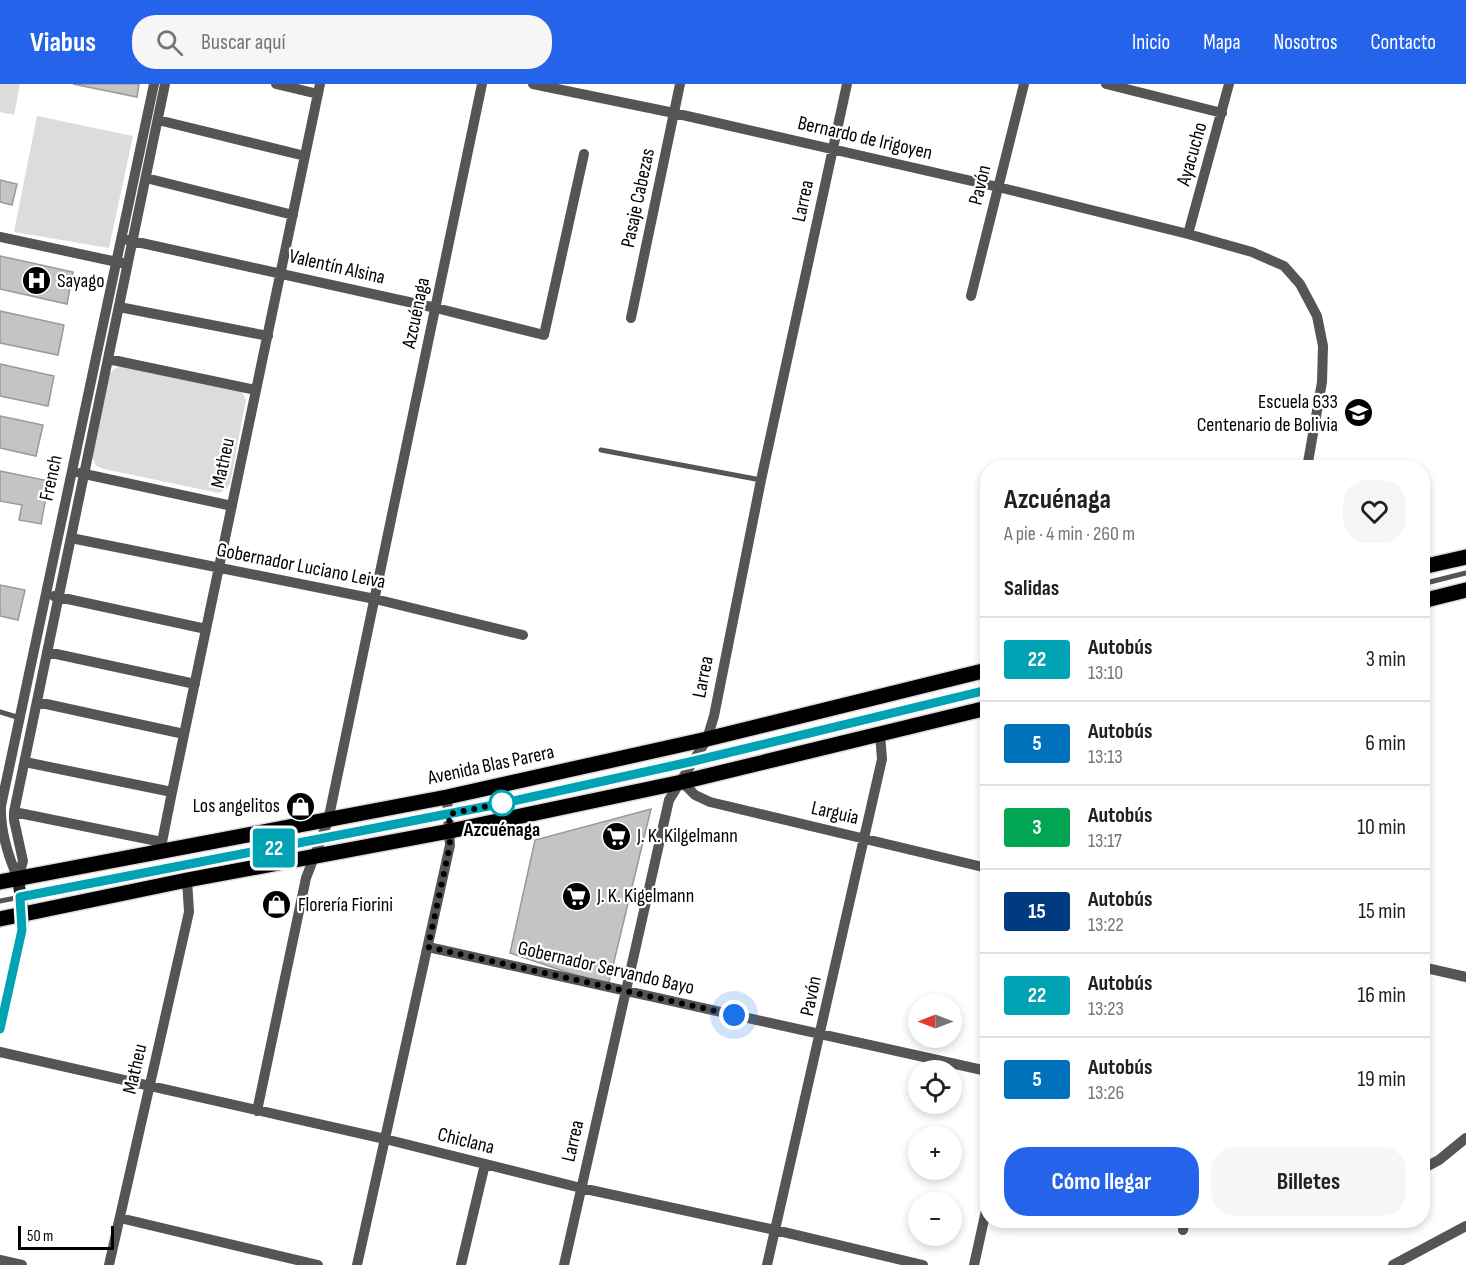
<!DOCTYPE html>
<html lang="es">
<head>
<meta charset="utf-8">
<style>
  :root { --surface:#fff; --page:#f6f6f6; --text:#202124; --muted:#757577; --line:#e0e0e0; --accent:#2563eb }
  body { margin:0; font-family:"Sofia Sans Condensed",sans-serif; background:var(--page); color:var(--text); height:100vh; display:flex; flex-direction:column; font-size:22px; white-space:nowrap }
  * { box-sizing:border-box; margin:0 }
  p { font-size:20px; color:var(--muted) }
  .icon { flex:none; width:33px; height:33px; fill:none; stroke:currentColor; stroke-width:2; stroke-linecap:round; stroke-linejoin:round }
  .map { position:relative; flex:1; overflow:hidden }
  .panel { position:absolute; left:980px; top:376px; width:450px; height:768px; display:flex; flex-direction:column; background:var(--surface); border-radius:24px; box-shadow:0 3px 9px #0003 }
  .panel>* { flex:none }
  .badge { padding:0 12px; border-radius:4px; font-size:21px; line-height:39px }
  .needle { width:39px; rotate:270deg }
  .buttons { position:absolute; left:908px; top:910px; display:grid; gap:12px }
  .buttons a { display:grid; place-items:center; width:54px; height:54px; border-radius:50%; background:var(--surface); box-shadow:0 3px 9px #0003; font-size:30px }
  .scale { position:absolute; left:18px; bottom:15px; width:96px; box-sizing:border-box; padding-left:6px; border:3px solid #000; border-top:0; font-size:16px; line-height:21px; white-space:nowrap; color:#000; -webkit-text-stroke:4px #fff; paint-order:stroke }
  .you { position:absolute; width:30px; height:30px; margin:-15px; border:4px solid #fff; border-radius:50%; background:#1a73e8; box-shadow:0 0 0 9px #1a73e833 }
  .map>.badge { position:absolute; translate:-50% -50%; box-shadow:0 0 0 3px #fff }
  h2 { padding:0 24px; font-size:22px; line-height:54px }
  .round { display:grid; place-items:center; flex:none; width:63px; height:63px; border-radius:24px; background:var(--page) }
  .head { display:flex; align-items:center; justify-content:space-between; height:102px; padding:0 24px }
  h1 { font-size:28px; font-weight:700; line-height:45px }
  .primary-button { display:flex; gap:12px; margin-top:auto; padding:12px 24px }
  .primary-button a { flex:1; height:69px; border-radius:24px; background:var(--accent); color:#fff; font-size:24px; font-weight:700; line-height:69px; text-align:center }
  .primary-button a+a { background:var(--page); color:var(--text) }
  ul { padding:0; list-style:none }
  li { display:flex; align-items:center; gap:18px; height:84px; padding:0 24px; border-top:2px solid var(--line) }
  li div { flex:1 }
  li b { display:block; font-size:22px }
  li em { font-style:normal }
  li .badge { min-width:66px; font-weight:700; text-align:center }
  header { display:flex; align-items:center; gap:36px; box-sizing:border-box; height:84px; padding:0 30px; background:var(--accent); color:#fff }
  header strong { font-size:28px }
  nav { display:flex; gap:33px; margin-inline-start:auto; font-size:21px }
  .search { width:420px; height:54px; background:var(--page); display:flex; align-items:center; gap:15px; box-sizing:border-box; padding:0 21px; border-radius:24px; color:var(--muted); font-size:22px }
  .map>svg:first-child { display:block }
  .green { fill:#dcdcdc }
  .building { fill:#c4c4c4; stroke:#999; stroke-width:1.5 }
  .lines { fill:none; stroke-linecap:round; stroke-linejoin:round }
  .primary-casing { stroke:#dbdbdb; stroke-width:18 }
  .lane { stroke:#555; stroke-width:5 }
  .street { stroke:#555; stroke-width:10 }
  .secondary { stroke:#222; stroke-width:12 }
  .primary { stroke:#000; stroke-width:15 }
  .line-casing { stroke:#fff; stroke-width:14 }
  .line { stroke:#00a3b4; stroke-width:9 }
  .walk { stroke:#000; stroke-width:6; stroke-dasharray:0 10.8 }
  .stop-dot { fill:#fff; stroke:#00a3b4; stroke-width:3 }
  .labels { text-anchor:middle; dominant-baseline:central; stroke-width:4.5; stroke-linejoin:round; paint-order:stroke }
  .street-label { font-size:20px; fill:#000; stroke:#fff }
  .poi-label { font-size:20px; fill:#000; stroke:#fff; text-anchor:start }
  .stop-label { font-size:20px; font-weight:bold; fill:#000; stroke:#fff }
</style>
</head>
<body>
<header>
<strong>Viabus</strong>
<div class="search"><svg class="icon" aria-label="search" viewBox="0 0 24 24"><circle cx="10" cy="10" r="6"/><path d="M15 15l6 6"/></svg>Buscar aquí</div>
<nav><a>Inicio</a><a>Mapa</a><a>Nosotros</a><a>Contacto</a></nav>
</header>
<div class="map">
<svg width="1466" height="1181" viewBox="0 0 1466 1181">
  <rect width="100%" height="100%" fill="#fff"/>
  <path class="green" d="M0,0H20L14,31L0,28Z
    M37,32L133,52L109,164L14,148Z
    M123,281L242,308L246,316L230,400L227,404L219,409L104,385L96,382L92,373L110,290L114,285Z"/>
  <path class="building" d="M73,0H139L137,13Z
    M0,96L17,100L12,121L0,118Z
    M0,172L73,188L67,220L0,205Z
    M0,227L64,241L58,271L0,259Z
    M0,280L54,292L48,322L0,312Z
    M0,332L43,341L36,372L0,364Z
    M0,387L49,397L41,440L19,436L22,421L0,417Z
    M0,501L25,506L18,536L0,532Z
    M651,725L608,902L510,869L535,756Z"/>
  <g class="lines">
    <defs>
      <path id="primary" d="M1422,483L1466,473
        M1422,517L1466,506
        M0,798L447,713L707,655L987,586
        M0,835L187,796L450,747L682,698L987,624"/>
    </defs>
    <use href="#primary" class="primary-casing"/>
    <path class="lane" d="M601,366L761,396
      M1422,500L1466,489
      M0,628L20,634
      M0,817L504,719L694,677L987,606"/>
    <path class="street" d="M154,0L1,722C0,745 8,773 18,794L23,777L14,736V728L165,0
      M276,0L318,10
      M533,0L674,29L998,103L1188,150L1252,168L1284,182L1300,200L1317,232L1323,262L1322,298L1307,384
      M1106,0L1222,29
      M158,36L305,72
      M146,94L293,131
      M1188,150L1229,0
      M0,153L122,179
      M128,156L436,224L544,251L584,70
      M971,212L1024,0
      M119,223L268,252
      M631,234L680,0
      M108,275L256,306
      M80,389L232,422
      M71,454L375,515L523,551
      M54,512L206,545
      M47,568L195,600
      M37,618L184,650
      M25,678L172,708
      M682,698L695,711L710,718L987,784
      M14,728L162,758
      M164,766L162,758L172,708L320,0
      M428,863L987,987
      M1422,883L1466,893
      M0,968L385,1055L581,1104L775,1146L923,1181
      M257,1027L306,794L328,737L482,0
      M1422,1085L1439,1076L1466,1054
      M120,1134L318,1181
      M1183,1146L1185,1137
      M0,1176L22,1181
      M109,1181L189,828L187,796
      M357,1181L450,761L447,713
      M461,1181L485,1080
      M564,1181L669,716L707,655L714,632L761,396L847,0
      M767,1181L882,675L880,650
      M974,1181L987,1122
      M1393,1181L1466,1142"/>
    <path class="secondary" d="M0,945L22,846L23,830L18,794"/>
    <use href="#primary" class="primary"/>
  </g>
  <g class="lines">
    <defs>
      <path id="line" d="M0,945L22,846L20,813L504,719L694,677L987,606"/>
    </defs>
    <use href="#line" class="line-casing"/>
    <use href="#line" class="line"/>
    <path class="walk" d="M502,719H504L449,730L450,761L428,863L734,931"/>
  </g>
  <defs>
    <symbol id="hospital-disc" viewBox="-11 -11 22 22"><circle r="9.5" fill="#000" stroke="#fff"/><path d="M-5-5h3v3.5h4V-5h3V5h-3V1.5h-4V5h-3Z" fill="#fff"/></symbol>
    <symbol id="school-disc" viewBox="-11 -11 22 22"><circle r="9.5" fill="#000" stroke="#fff"/><path d="M0-5L7-2L0 1L-7-2ZM-4 1L0 2.5L4 1V4Q0 6-4 4Z" fill="#fff"/></symbol>
    <symbol id="shop-disc" viewBox="-11 -11 22 22"><circle r="9.5" fill="#000" stroke="#fff"/><path d="M-5-2.5h2.3a2.7 3.5 0 0 1 5.4 0H5L5.5 6h-11ZM-1.5-2.5h3a1.5 2.3 0 0 0-3 0Z" fill="#fff"/></symbol>
    <symbol id="supermarket-disc" viewBox="-11 -11 22 22"><circle r="9.5" fill="#000" stroke="#fff"/><path d="M-6-5.5h2.5l.6 2H6L4.5 2H-2.5L-4.4-4H-6ZM-1.5 3.2a1.3 1.3 0 1 0 .1 0ZM3 3.2a1.3 1.3 0 1 0 .1 0Z" fill="#fff"/></symbol>
  </defs>
  <g fill-rule="evenodd">
    <use href="#hospital-disc" x="20" y="180" width="33" height="33"/>
    <use href="#school-disc" x="1342" y="312" width="33" height="33"/>
    <use href="#shop-disc" x="284" y="706" width="33" height="33"/>
    <use href="#supermarket-disc" x="600" y="736" width="33" height="33"/>
    <use href="#supermarket-disc" x="560" y="796" width="33" height="33"/>
    <use href="#shop-disc" x="260" y="804" width="33" height="33"/>
  </g>
  <circle class="stop-dot" cx="502" cy="719" r="12"/>
  <g class="labels">
    <g class="street-label">
      <text transform="translate(865 54) rotate(13)">Bernardo de Irigoyen</text>
      <text transform="translate(1192 70) rotate(-74)">Ayacucho</text>
      <text transform="translate(980 101) rotate(-76)">Pavón</text>
      <text transform="translate(638 114) rotate(-78)">Pasaje Cabezas</text>
      <text transform="translate(803 117) rotate(-78)">Larrea</text>
      <text transform="translate(337 183) rotate(13)">Valentín Alsina</text>
      <text transform="translate(416 229) rotate(-78)">Azcuénaga</text>
      <text transform="translate(223 379) rotate(-78)">Matheu</text>
      <text transform="translate(51 394) rotate(-78)">French</text>
      <text transform="translate(301 482) rotate(11)">Gobernador Luciano Leiva</text>
      <text transform="translate(703 593) rotate(-79)">Larrea</text>
      <text transform="translate(491 681) rotate(-12)">Avenida Blas Parera</text>
      <text transform="translate(835 729) rotate(13)">Larguia</text>
      <text transform="translate(606 884) rotate(13)">Gobernador Servando Bayo</text>
      <text transform="translate(811 912) rotate(-78)">Pavón</text>
      <text transform="translate(135 985) rotate(-77)">Matheu</text>
      <text transform="translate(466 1057) rotate(14)">Chiclana</text>
      <text transform="translate(573 1057) rotate(-77)">Larrea</text>
    </g>
    <g class="poi-label">
      <text x="57" y="197">Sayago</text>
      <text x="1338" y="318" text-anchor="end">Escuela 633<tspan x="1338" dy="23">Centenario de Bolivia</tspan></text>
      <text x="280" y="722" text-anchor="end">Los angelitos</text>
      <text x="637" y="752">J. K. Kilgelmann</text>
      <text x="597" y="812">J. K. Kigelmann</text>
      <text x="298" y="821">Florería Fiorini</text>
    </g>
    <g class="stop-label">
      <text x="502" y="746">Azcuénaga</text>
    </g>
  </g>
</svg>
<div class="buttons">
<a><svg class="needle" viewBox="-14 -14 28 28"><path d="M0-13l5 13h-10z" fill="#e53935"/><path d="M0 13l5-13h-10z" fill="#757577"/></svg></a>
<a><svg class="icon" aria-label="locate" viewBox="0 0 24 24"><circle cx="12" cy="12" r="6"/><path d="M12 2v4M12 18v4M2 12h4M18 12h4"/></svg></a>
<a>+</a>
<a>−</a>
</div>
<div class="scale">50 m</div>
<div class="you" style="left:734px;top:931px"></div>
<b class="badge" style="left:274px;top:764px;background:#00a3b4;color:#fff">22</b>
<section class="panel">
<div class="head"><div><h1>Azcuénaga</h1><p>A pie · 4 min · 260 m</p></div><a class="round"><svg class="icon" aria-label="heart" viewBox="0 0 24 24"><path d="M12 20l-8-8c-3-5 5-10 8-4 3-6 11-1 8 4z"/></svg></a></div>
<h2>Salidas</h2>
<ul>
<li><span class="badge" style="background:#00a3b4;color:#fff">22</span><div><b>Autobús</b><p>13:10</p></div><em>3 min</em></li>
<li><span class="badge" style="background:#0072bc;color:#fff">5</span><div><b>Autobús</b><p>13:13</p></div><em>6 min</em></li>
<li><span class="badge" style="background:#00a651;color:#fff">3</span><div><b>Autobús</b><p>13:17</p></div><em>10 min</em></li>
<li><span class="badge" style="background:#003b80;color:#fff">15</span><div><b>Autobús</b><p>13:22</p></div><em>15 min</em></li>
<li><span class="badge" style="background:#00a3b4;color:#fff">22</span><div><b>Autobús</b><p>13:23</p></div><em>16 min</em></li>
<li><span class="badge" style="background:#0072bc;color:#fff">5</span><div><b>Autobús</b><p>13:26</p></div><em>19 min</em></li>
</ul>
<div class="primary-button"><a>Cómo llegar</a><a>Billetes</a></div>
</section>
</div>
</body>
</html>
